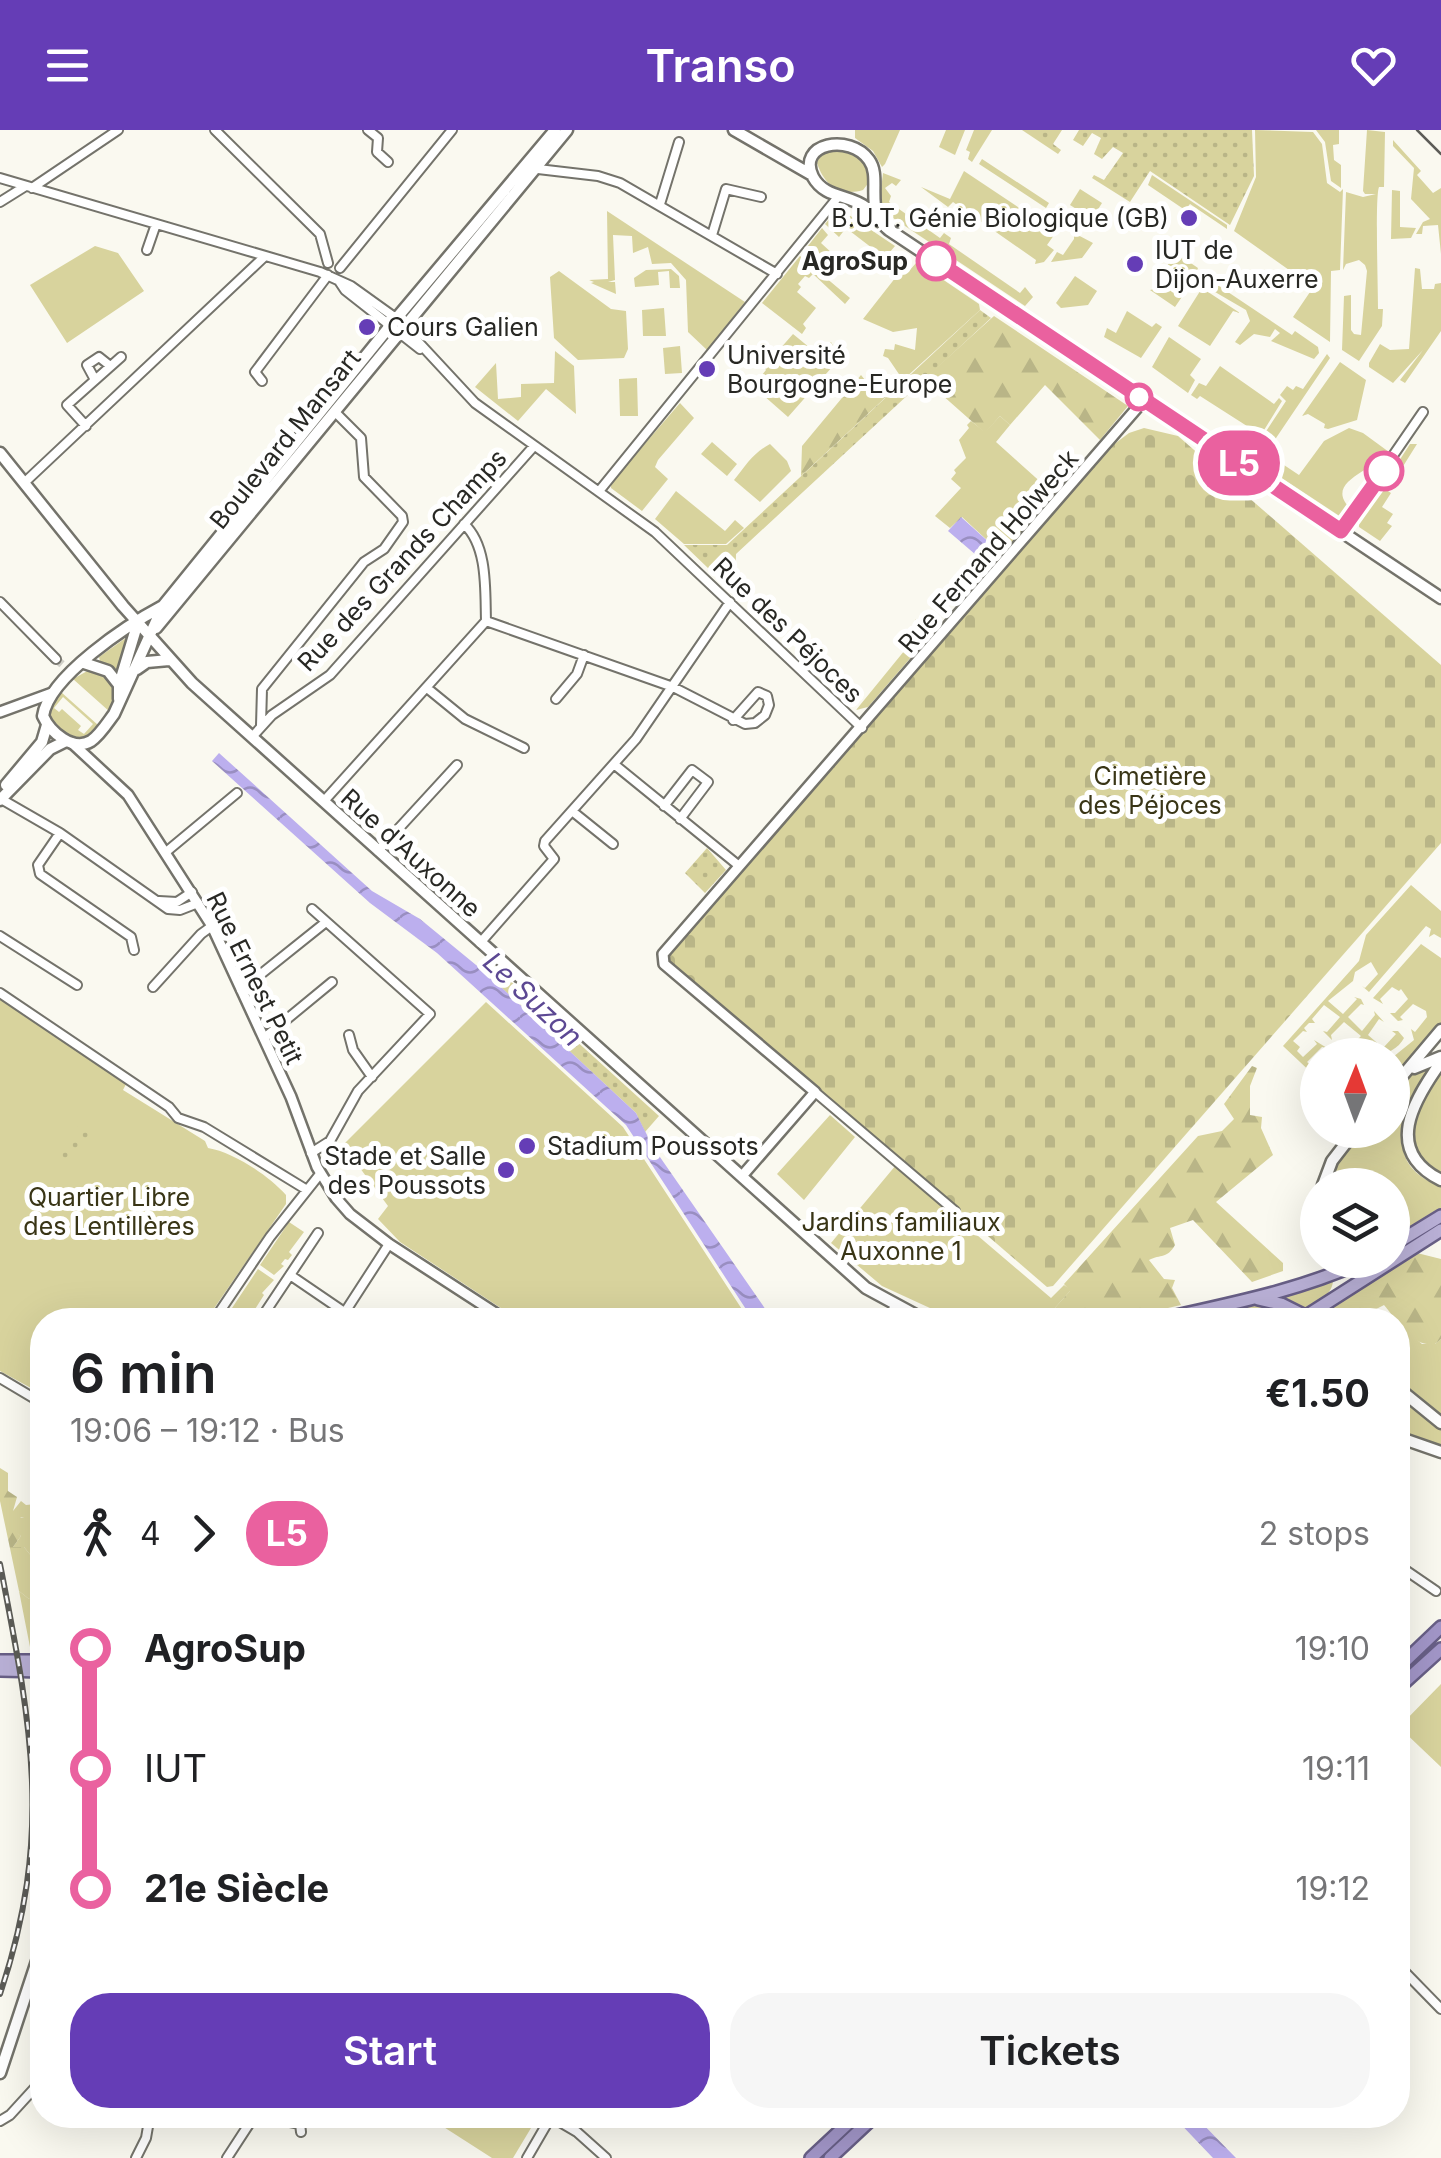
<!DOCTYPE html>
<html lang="en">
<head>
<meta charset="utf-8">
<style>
  :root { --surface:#fff; --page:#f6f6f6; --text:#202124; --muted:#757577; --accent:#653db6 }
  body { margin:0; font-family:Inter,sans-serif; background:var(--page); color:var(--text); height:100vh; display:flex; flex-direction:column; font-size:38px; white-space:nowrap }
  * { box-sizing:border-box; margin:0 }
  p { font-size:32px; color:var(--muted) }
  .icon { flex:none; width:55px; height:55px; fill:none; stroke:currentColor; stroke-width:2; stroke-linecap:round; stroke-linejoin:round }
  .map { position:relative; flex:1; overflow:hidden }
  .side { position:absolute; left:30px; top:1178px; width:1380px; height:820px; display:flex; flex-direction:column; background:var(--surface); border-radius:40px; box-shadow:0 10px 40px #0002 }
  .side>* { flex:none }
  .badge { padding:0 20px; border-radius:32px; font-size:35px; line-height:65px }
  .needle { width:65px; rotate:1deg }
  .buttons { position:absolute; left:1300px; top:908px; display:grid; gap:20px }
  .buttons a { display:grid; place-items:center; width:110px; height:110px; border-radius:50%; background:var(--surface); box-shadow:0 10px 40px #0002; font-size:50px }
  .map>.badge { position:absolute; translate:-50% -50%; box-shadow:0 0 0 5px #fff }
  .legs { display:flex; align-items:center; gap:15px; height:110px; padding:0 40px; font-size:32px }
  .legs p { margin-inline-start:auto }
  .headline { display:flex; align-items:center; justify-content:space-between; height:170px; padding:0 40px }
  h1 { font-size:55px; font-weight:600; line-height:75px }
  .cta { display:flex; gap:20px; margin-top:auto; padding:20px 40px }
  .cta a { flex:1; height:115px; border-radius:40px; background:var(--accent); color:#fff; font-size:40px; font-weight:600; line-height:115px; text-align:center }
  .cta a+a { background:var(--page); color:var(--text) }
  ul { padding:0 40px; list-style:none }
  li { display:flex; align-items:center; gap:35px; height:120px; font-size:38px }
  li i { display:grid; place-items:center; width:15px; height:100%; margin:0 12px; background:currentColor }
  li i::after { content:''; width:25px; height:25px; margin:-12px; border:8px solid; border-radius:50%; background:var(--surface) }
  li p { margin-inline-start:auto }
  li:first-child i { background:linear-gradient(#0000 50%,currentColor 0) }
  li:last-child i { background:linear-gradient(currentColor 50%,#0000 0) }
  header { display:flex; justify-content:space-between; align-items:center; height:130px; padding:0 40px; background:var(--accent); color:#fff; font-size:45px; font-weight:600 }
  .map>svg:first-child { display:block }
  .green { fill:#d8d39d; fill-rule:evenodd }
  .forest { fill:url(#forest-firs) }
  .cemetery { fill:url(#cemetery-stones) }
  .park { fill:url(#park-dots) }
  .water { fill:url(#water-waves) }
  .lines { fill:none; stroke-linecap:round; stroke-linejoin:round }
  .minor-tunnel { stroke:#d0cfc7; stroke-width:8; stroke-dasharray:8 4; stroke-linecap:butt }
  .minor-casing { stroke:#74736b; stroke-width:12 }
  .tertiary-casing { stroke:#74736b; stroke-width:14 }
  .secondary-casing { stroke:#74736b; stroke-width:15 }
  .primary-casing { stroke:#685f86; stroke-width:16 }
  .trunk-casing { stroke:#685f86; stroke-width:16 }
  .minor { stroke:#fff; stroke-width:8 }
  .tertiary { stroke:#fff; stroke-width:9 }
  .secondary { stroke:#fff; stroke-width:10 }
  .primary { stroke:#b9b0d6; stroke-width:11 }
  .trunk { stroke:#a296c8; stroke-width:11 }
  .tram { stroke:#5c5c57; stroke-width:2.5 }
  .rail-casing { stroke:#5c5c57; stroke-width:6 }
  .rail { stroke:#fff; stroke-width:2.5; stroke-dasharray:8; stroke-linecap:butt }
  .line-1-casing { stroke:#fff; stroke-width:22 }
  .line-1 { stroke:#ea619f; stroke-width:15 }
  .poi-dot { fill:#653db6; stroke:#fff; stroke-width:4 }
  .stop-1-dot { fill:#fff; stroke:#ea619f; stroke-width:5 }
  .labels { text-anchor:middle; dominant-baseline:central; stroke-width:10; stroke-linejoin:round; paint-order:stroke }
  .poi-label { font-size:25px; fill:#282824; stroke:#fff; text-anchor:start }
  .stop-label { font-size:25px; font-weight:bold; fill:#282824; stroke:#fff; text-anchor:end }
  .street-label { font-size:25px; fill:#282824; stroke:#fff }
  .park-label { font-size:25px; fill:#393516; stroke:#fff }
  .water-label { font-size:28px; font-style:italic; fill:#5c4893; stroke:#fff }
</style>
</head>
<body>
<header><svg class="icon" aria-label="menu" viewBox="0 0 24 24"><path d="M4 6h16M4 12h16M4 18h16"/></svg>Transo<svg class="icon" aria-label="heart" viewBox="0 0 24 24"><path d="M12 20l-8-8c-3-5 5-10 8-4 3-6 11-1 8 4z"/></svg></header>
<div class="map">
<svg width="1441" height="2028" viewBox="0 0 1441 2028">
  <defs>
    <pattern id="forest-firs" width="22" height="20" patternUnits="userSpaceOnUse" patternTransform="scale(2.5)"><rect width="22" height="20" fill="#d8d39d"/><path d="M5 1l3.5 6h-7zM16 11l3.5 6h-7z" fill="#b9b587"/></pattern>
    <pattern id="cemetery-stones" width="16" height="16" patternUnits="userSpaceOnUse" patternTransform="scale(2.5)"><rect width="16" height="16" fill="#d8d39d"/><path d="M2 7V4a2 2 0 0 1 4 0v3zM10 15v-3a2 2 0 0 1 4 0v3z" fill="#b9b587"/></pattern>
    <pattern id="park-dots" width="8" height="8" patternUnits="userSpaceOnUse" patternTransform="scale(2.5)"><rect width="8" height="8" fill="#d8d39d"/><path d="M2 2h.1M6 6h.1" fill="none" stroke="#b9b587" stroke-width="1.8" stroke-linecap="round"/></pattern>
    <pattern id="water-waves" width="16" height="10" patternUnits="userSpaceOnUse" patternTransform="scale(2.5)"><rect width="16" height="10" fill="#bcafee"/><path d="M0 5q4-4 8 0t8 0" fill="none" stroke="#998ec1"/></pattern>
  </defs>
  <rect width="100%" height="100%" fill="#faf9f0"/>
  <path class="green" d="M855,0H900L885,34L882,37L873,21L855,8Z
    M946,0H965L955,25L939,17Z
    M974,0H992L972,32L968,29L970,22L966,20Z
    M1255,0L1313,2L1322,14L1327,53L1340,62L1343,59L1340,140L1331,141L1330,212L1293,187L1310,162L1309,158L1303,157L1306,152L1234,101L1256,47Z
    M1316,0H1339V14L1333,15L1334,30L1341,35V58L1331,51L1325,12Z
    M1367,0L1385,2L1384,57H1379C1375,67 1378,156 1378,179H1383L1382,196L1359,231L1342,220L1344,166L1351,165V200L1354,204L1361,205L1367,141L1365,135L1359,130L1346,134L1343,140L1346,62L1363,67L1376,64H1365L1363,61Z
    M1393,10L1421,41L1417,45L1433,63L1441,58V124L1438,95L1423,96L1422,104H1416L1423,92L1430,89L1411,69L1414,38L1393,16Z
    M828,18C852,21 867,24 870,51L863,60C840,67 824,55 817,33L820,23Z
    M982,29L1049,73L1046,78L979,34Z
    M964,41L1042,93L1046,89L1059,98L1047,115L1054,120L1044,132L1035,134L1036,130L953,72L948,77L921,57L950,69Z
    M883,43L901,50L896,56L892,53L885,58L891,66L889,72L940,108L944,103L951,108L949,114L1020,163L1025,157L1033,167L1025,176L887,84L880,68Z
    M1152,45L1227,95V99L1190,74L1185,80L1148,55Z
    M1080,59L1102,73L1092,89L1070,75Z
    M1392,60L1400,61V97L1416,98L1411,108L1391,109Z
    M607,81L745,172L707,220L688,202L686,150L671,133L652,134L648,117L633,123L632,106L613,105L615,150L608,152H615L616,164L591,153L594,152L589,150L608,149Z
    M843,81L895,116L885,128L846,98L839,107L825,94L835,82Z
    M822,98L828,105L821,113L833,124L823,136L804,121Z
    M1074,103L1093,113L1082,128L1051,132L1057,122L1063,125L1074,109Z
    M95,116L118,123L144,161L67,213L30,155Z
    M1176,123L1198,138L1192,152L1167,136Z
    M800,126L850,168L845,174L813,144L809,148L805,146L798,154L801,157L797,162L816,178L803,194L806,198L802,204L762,173Z
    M917,132L979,174L980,180L903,250L888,228L883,226L885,219L894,220L895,214L915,220L917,198L893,202L863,189L903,138L908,142Z
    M1415,138L1420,139L1422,159H1434L1435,154L1441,153V201L1405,253L1400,250L1423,220L1393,253L1369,237V233L1380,214L1390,220L1409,219Z
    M671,139L679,146L680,158H670L669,141L658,142L659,155L635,157L634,148L646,140Z
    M559,141L611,179L626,181L628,219L624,228L578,230L554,208L550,147Z
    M1075,146L1097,161L1088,175L1061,178L1056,173Z
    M1214,148L1213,152L1292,205L1295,201L1318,217L1319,223L1314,229L1271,211L1280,203L1275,199L1270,207L1254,204L1240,215L1235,212L1250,191L1246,180L1203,155L1208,149Z
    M1186,152L1190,155L1175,177L1150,160Z
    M1202,158L1240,183L1233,181L1210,216L1178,196Z
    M664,178L666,206H643L642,180Z
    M1127,181L1152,197L1156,193L1162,197L1141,228L1104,207L1107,198L1116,203Z
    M793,204L815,222L831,212L840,228L788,287L763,265L757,251L766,240L764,237Z
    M1169,207L1201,229L1190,245L1195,250L1188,263L1152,237Z
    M680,216L682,243L665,244L663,218Z
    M555,221L574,236L576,284L546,259L518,291L475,257L496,233L498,269L521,267V254L554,253Z
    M1327,224L1330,228L1272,314L1262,313L1261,309L1286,271L1280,265L1287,256L1293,260L1296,256L1303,259Z
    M1340,232L1366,250L1357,290L1328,299L1324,298L1325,294L1308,284L1302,286Z
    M1220,236L1274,274L1279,268L1282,271L1261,305L1200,266L1197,269L1191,265L1199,253L1206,256Z
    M637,248L638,286H620L619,249Z
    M680,273L694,288L658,330L655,337L668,349L642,381L611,358V353Z
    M1000,286L1010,295L996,312L1054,364L1002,424L962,387L950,398L935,386L961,358L951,349L956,343L954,340L966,328L959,310L969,298L967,295L971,291L985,302Z
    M1349,298L1363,303L1389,322C1377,339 1324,351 1349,377L1341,387L1268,339L1278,323L1282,326L1278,331L1299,345L1324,311Z
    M712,312L737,334L727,346L701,324Z
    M770,314L787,331L791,341L760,372L734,350C747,334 753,323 770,314Z
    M1410,314H1417L1390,357L1385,355L1383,358L1391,363L1382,377L1393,384L1387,393L1392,396L1380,411L1359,397V393L1385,347L1388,348Z
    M676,361L725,401L735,390L744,398L726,414H684L655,389Z
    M915,489L925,498L926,510L868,577L856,580L918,504L920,500Z
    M130,505L120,539L113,540L100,531L99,527Z
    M89,540C112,545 119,561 110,582L73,549Z
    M61,562L98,595L83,609H71L50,589L49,578ZM63,567L93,594L84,604L78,600L81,596L62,579L59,582L54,578Z
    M1411,755L1441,781V808L1434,804L1429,807L1431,799L1426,796L1369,862L1362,856L1365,858L1378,844L1371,832L1355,842L1353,851L1328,871L1343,884L1357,869L1354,867L1361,869L1364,875L1361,874L1348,887L1362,901L1375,885L1374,881L1384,892L1379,889L1368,905L1383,918L1396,904L1392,901H1398L1404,908C1399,918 1386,925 1376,925L1379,921L1377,916L1363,909L1349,925L1342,918L1348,919L1361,906L1344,892L1331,905L1332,910L1323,901L1327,902L1340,887L1324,875L1312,889L1315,893H1309L1304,898L1307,902L1303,901L1293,911L1300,917L1297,921L1303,927L1317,914L1314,910L1327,918L1322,917L1307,932L1317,940V948L1283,916L1359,831L1366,805Z
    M1421,814L1441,828V893L1393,945V927L1414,910L1411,899L1415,902L1427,887L1426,881L1413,874L1400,887L1403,890L1398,891L1390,883H1395L1408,869L1401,859L1399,861L1392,857L1380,869L1383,874L1373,868Z
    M0,867L126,954L123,960L205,1011L208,1018C233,1022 268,1045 286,1065V1074L206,1190H42V1264L0,1241Z
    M486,872L623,997L749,1190H519L400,1112L378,1089L388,1076L343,1015Z
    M1437,931C1410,969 1373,1033 1441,1056V1080L1393,1109L1392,1055H1329L1339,1032L1363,1000H1392L1393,966L1414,943Z
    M1441,940V1046C1435,1041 1426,1036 1421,1030C1396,1004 1424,963 1441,940Z
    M830,985L855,1007L804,1070L777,1044Z
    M896,1035L947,1079V1087L957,1088L1051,1168L1064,1155L1071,1160L1044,1190H956L882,1156L831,1113Z
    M289,1092L304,1102L289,1122L292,1125L288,1130L285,1129L281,1134L284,1136L274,1145L260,1135Z
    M258,1139L274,1150L262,1163L264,1165L248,1190H224Z
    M1333,1150C1333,1164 1318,1172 1306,1179L1276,1168Z
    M1258,1174L1285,1180L1295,1186L1291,1190H1189Z
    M1398,1194L1422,1214H1435L1441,1209V1284L1398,1249Z
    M1398,1266L1441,1300V1316L1398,1301Z
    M37,1384L42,1385V1416L37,1425L32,1427L24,1417H13L21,1406L11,1400V1394L18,1387L24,1388V1391Z
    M19,1461L29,1469L38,1466L42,1482V1517H30Z
    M1441,1554V1637L1399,1597Z
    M425,1985H532L537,1988L513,2028H492Z"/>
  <path class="forest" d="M994,186L1128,276L1100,310L1045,255L1010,295L1000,286L985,303L924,249Z
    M861,245L873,260L886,267L801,346L802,316Z
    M1441,880V896L1393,950V932L1416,911Z
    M1252,936L1257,938L1250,956V985L1262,987L1261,998L1273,1025L1216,1072L1283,1133V1141L1252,1152L1193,1090L1170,1098L1175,1115C1167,1129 1161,1124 1149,1130L1164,1149L1175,1150L1172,1158L1181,1175L1116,1190H1044L1070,1161L1064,1154L1198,1006L1222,1001L1234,989L1224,974Z
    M1417,1123L1441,1129V1209L1435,1214C1412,1218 1397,1190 1384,1175L1355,1190H1327V1182L1334,1174Z
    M0,1338L8,1343V1361L17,1367L13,1381L21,1371L26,1375L36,1374L39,1378L29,1397L21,1395L24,1388L21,1387L11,1398L21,1406L13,1417H24L32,1427L37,1425L42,1416V1482L38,1467L29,1469L19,1461L0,1371Z"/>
  <path class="cemetery" d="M1144,298L1178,306L1441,535V713L1053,1156L1047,1157L670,832V825L1113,315L1129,303Z"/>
  <path class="park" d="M1022,0H1062L1053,14L1061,20L1058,24Z
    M1079,0H1252L1254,46L1230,95L1150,41L1130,72L1092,48L1094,45L1104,50L1123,23L1113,17L1102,29L1094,24L1101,8L1092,3L1083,16L1073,10Z
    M980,180L991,188L736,424L735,464L684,415H727Z
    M707,718L726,740L705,763L685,743Z
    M498,840L659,986L645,1002L636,983L491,848Z
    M82,990L88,991L96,1003L70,1033L58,1026Z"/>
  <path class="water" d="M961,387L1002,424L990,437L948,401Z
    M219,623L372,761L420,789L487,844L636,983L653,1017L773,1190H753L626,995L437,823L370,773L212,631Z
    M1172,1985H1194L1236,2028H1213Z"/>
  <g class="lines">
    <path class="minor-tunnel" d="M56,529L64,536"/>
    <defs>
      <path id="minor" d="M215,0L320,104L328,133
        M368,0L378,8L377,22L388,32
        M538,39L598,46L620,53L777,144
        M0,48L320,142L351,156L397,189L475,273L655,402L862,598
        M32,58L118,0
        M0,72L24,57
        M660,74L679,12
        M712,105L726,59L761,67
        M147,120L156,94
        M340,138L452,0
        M339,151L345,160L420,219
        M94,248L87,235L99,227L109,235
        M262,251L255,242L328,145
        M86,296L67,275L121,227
        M24,353L264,127
        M600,360L838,67
        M1341,401L1423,282
        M0,472L56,529
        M486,491L673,557L745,594L755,593L765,585L769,575L767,566L758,562L733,590
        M427,558L465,589L524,618
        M556,569L577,544L584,525
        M261,595L262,559L364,432L384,419L403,392L402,386L364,347L361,308L336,283
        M252,607L272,585L330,545L534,316
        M615,635L738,735
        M1,669L60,703L168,779L180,780L198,773
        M324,671L486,491C485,460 488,416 464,394
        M664,676L692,640L708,652L680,689
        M572,681L613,714
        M60,703L38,735L40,744L131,807L134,820
        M378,721L457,635
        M166,722L237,663
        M159,771L177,772L192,762
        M0,806L77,855
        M480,813L554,729L544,716L545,711L636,609L730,472
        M153,857L201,804L212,796
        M241,860L326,792
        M0,863L169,977L178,988L204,997L307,1060
        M349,905L353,920L372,947
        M264,908L332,852
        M815,962L955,1081
        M311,1023L330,1011L358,961L430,884L312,779
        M290,1145L356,1190
        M345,1182L389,1114
        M214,1190L270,1107L320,1044
        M260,1190L318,1103
        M887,1190L895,1176
        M0,1248L42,1273
        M1398,1435L1436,1461
        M1398,1835L1441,1879
        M254,1985L300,1994L301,2002
        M548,1985L577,2002L606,2028
        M0,1991L10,1985L42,1950
        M300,1994L314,1986
        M136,2028L146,2008L150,1985
        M227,2028L255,1985
        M527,2028L552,1985"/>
      <path id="tertiary" d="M0,582L52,563
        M72,613L128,665L212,796L291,967L317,1037L336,1068L350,1084L389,1114L506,1190
        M742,1046L815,962L664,834L663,824L1144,270"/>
      <path id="secondary" d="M734,0L812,45
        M879,91C869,68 880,45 869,30C850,3 796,13 813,47C825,69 850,64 867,78C875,84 881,93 889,100L1441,468
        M0,323L123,476L192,553L866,1158L925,1190
        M163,476C129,494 49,546 43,586C50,602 73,622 91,611C100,605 108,592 114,584L163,476L390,196L555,0
        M156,498L567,0
        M84,533L108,541L119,555
        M137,539L147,532L169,530
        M119,569V555L138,492
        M6,655L42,612L47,595
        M0,670L50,619L66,611
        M1441,932C1413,971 1383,1021 1441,1050
        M1414,938L1441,927
        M1392,958L1441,900
        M1323,1055L1332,1031L1356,1000
        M1398,1258L1441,1293
        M1398,1307L1441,1322
        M0,1943L42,1816"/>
      <path id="primary" d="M1392,1116L1441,1086
        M1258,1169L1281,1174L1305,1186
        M1158,1190C1229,1174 1299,1161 1366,1130
        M1300,1190L1441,1100
        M0,1531H42
        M0,1540L42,1541"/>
      <path id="trunk" d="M1398,1538L1441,1497
        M1398,1558L1441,1519
        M811,2028L857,1985
        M830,2028L876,1985"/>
    </defs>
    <use href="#minor" class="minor-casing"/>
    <use href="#tertiary" class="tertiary-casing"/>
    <use href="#secondary" class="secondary-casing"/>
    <use href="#primary" class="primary-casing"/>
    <use href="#trunk" class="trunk-casing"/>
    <use href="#minor" class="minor"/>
    <use href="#tertiary" class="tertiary"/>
    <use href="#secondary" class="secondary"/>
    <use href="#primary" class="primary"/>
    <use href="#trunk" class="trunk"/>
    <path class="tram" d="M1417,0L1441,24"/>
    <defs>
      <path id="rail" d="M0,1434C31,1594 54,1704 0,1864"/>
    </defs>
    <use href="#rail" class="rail-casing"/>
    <use href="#rail" class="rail"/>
  </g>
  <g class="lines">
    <defs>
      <path id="line-1" d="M936,131L1341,401L1384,341"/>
    </defs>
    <use href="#line-1" class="line-1-casing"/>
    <use href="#line-1" class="line-1"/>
  </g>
  <g class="poi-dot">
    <circle cx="1189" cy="88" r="10"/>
    <circle cx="1135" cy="134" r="10"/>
    <circle cx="367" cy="197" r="10"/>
    <circle cx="707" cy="239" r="10"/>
    <circle cx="527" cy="1016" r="10"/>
    <circle cx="506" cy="1040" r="10"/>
  </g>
  <g class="stop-1-dot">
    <circle cx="936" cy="131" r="18"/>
    <circle cx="1139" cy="267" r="12"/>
    <circle cx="1384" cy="341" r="18"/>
  </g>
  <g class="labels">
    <g class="poi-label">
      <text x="1169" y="88" text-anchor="end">B.U.T. Génie Biologique (GB)</text>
      <text x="1155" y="120">IUT de<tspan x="1155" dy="29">Dijon-Auxerre</tspan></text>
      <text x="387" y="197">Cours Galien</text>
      <text x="727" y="225">Université<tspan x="727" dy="29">Bourgogne-Europe</tspan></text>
      <text x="547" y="1016">Stadium Poussots</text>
      <text x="486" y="1026" text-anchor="end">Stade et Salle<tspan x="486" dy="29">des Poussots</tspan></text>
    </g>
    <g class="stop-label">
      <text x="908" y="131">AgroSup</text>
    </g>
    <g class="street-label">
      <text transform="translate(285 309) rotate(-51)">Boulevard Mansart</text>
      <text transform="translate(988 421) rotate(-49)">Rue Fernand Holweck</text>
      <text transform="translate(402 430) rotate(-47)">Rue des Grands Champs</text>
      <text transform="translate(788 500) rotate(44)">Rue des Péjoces</text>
      <text transform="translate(411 723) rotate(42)">Rue d'Auxonne</text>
      <text transform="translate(255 848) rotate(64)">Rue Ernest Petit</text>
    </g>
    <g class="park-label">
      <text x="1150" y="646">Cimetière<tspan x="1150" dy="29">des Péjoces</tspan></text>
      <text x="109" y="1067">Quartier Libre<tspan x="109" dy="29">des Lentillères</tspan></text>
      <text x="901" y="1092">Jardins familiaux<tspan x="901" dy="29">Auxonne 1</tspan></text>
    </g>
    <g class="water-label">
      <text transform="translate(533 869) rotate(43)">Le Suzon</text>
    </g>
  </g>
</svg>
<div class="buttons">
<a><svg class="needle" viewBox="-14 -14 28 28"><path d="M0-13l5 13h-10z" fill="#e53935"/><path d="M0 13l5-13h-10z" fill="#757577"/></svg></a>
<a><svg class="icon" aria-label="layers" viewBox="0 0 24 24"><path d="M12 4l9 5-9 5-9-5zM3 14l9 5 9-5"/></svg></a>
</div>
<b class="badge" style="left:1239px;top:333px;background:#ea619f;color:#fff">L5</b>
<section class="side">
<div class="headline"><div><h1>6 min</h1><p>19:06 – 19:12 · Bus</p></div><b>€1.50</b></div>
<div class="legs"><svg class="icon" aria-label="walk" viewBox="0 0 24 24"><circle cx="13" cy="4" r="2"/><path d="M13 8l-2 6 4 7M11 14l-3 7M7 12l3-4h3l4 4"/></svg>4<svg class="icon" aria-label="forward" viewBox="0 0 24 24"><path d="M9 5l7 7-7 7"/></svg><b class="badge" style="background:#ea619f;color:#fff">L5</b><p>2 stops</p></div>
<ul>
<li><i style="color:#ea619f"></i><b>AgroSup</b><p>19:10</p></li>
<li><i style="color:#ea619f"></i><span>IUT</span><p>19:11</p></li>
<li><i style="color:#ea619f"></i><b>21e Siècle</b><p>19:12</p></li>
</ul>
<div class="cta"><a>Start</a><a>Tickets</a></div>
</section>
</div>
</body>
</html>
